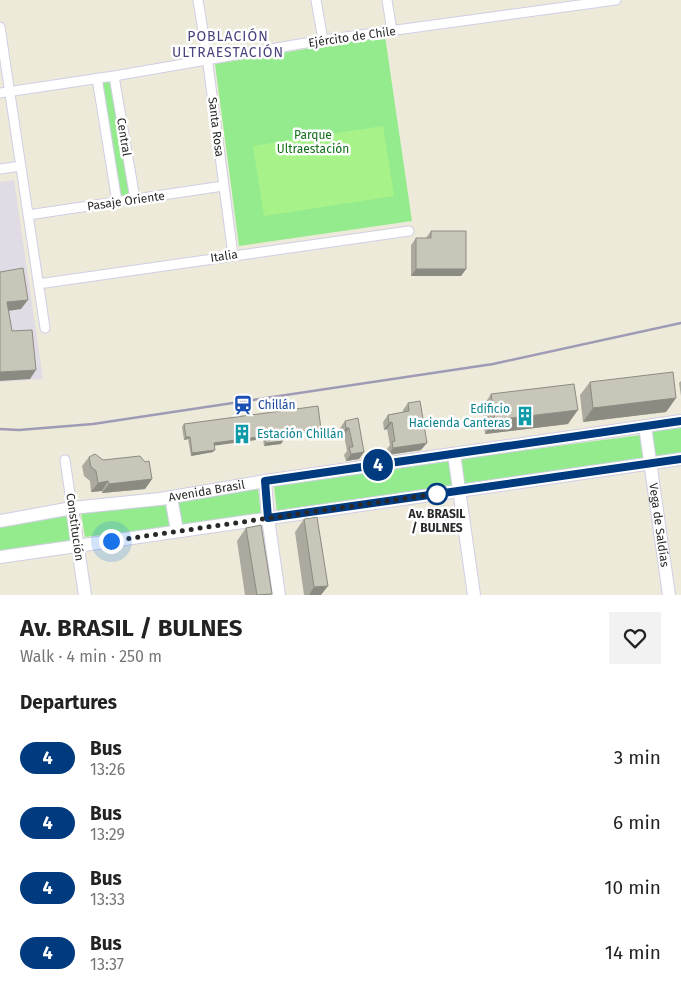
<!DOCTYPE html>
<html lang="en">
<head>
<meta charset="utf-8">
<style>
  :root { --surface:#fff; --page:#f2f2f2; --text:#222; --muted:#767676 }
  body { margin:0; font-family:"Fira Sans",sans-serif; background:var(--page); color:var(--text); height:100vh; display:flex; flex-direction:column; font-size:19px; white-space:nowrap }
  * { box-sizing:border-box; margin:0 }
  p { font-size:16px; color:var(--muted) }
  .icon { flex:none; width:28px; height:28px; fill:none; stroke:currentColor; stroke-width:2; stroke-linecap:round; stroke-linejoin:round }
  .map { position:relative; height:595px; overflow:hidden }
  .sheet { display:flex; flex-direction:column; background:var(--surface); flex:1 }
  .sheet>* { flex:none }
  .badge { padding:0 10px; border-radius:16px; font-size:18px; line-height:32px }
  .you { position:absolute; width:25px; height:25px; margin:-12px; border:4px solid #fff; border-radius:50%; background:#1a73e8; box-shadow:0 0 0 8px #1a73e833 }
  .map>.badge { position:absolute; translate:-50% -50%; box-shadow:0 0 0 2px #fff }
  h2 { padding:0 20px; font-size:19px; line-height:45px }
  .round { display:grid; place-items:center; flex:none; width:52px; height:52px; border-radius:0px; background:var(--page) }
  .head { display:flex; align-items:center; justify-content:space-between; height:85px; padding:0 20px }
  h1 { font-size:24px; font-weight:700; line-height:38px }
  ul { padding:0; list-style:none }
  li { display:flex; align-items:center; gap:15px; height:65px; padding:0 20px }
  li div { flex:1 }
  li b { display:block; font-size:19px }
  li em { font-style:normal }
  li .badge { min-width:55px; font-weight:700; text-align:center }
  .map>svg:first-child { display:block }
  .industrial { fill:#e0dbe4 }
  .green { fill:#94eb8e }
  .pitch { fill:#a8f389 }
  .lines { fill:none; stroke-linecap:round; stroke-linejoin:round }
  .street-casing { stroke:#d0cee4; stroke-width:11 }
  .secondary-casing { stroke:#d0cee4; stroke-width:14 }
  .street { stroke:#fff; stroke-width:9 }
  .secondary { stroke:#fff; stroke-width:12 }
  .rail { stroke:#9f9bb6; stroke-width:2.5 }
  .wall { fill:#acaa9f }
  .shaded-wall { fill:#8c8b82 }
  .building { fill:#c8c6b9; stroke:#8c8b82 }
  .line-casing { stroke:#fff; stroke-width:11 }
  .line { stroke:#003b80; stroke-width:8 }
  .walk { stroke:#292929; stroke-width:5; stroke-dasharray:0 9 }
  .stop-dot { fill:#fff; stroke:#003b80; stroke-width:2.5 }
  .labels { text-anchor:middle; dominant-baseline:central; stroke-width:5; stroke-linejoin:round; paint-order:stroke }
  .street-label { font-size:12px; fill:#292929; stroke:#fff }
  .park-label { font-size:12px; fill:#116e18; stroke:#fff }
  .transit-label { font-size:12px; fill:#164399; stroke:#fff; text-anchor:start }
  .culture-label { font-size:12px; fill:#0d838f; stroke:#fff; text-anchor:end }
  .stop-label { font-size:12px; font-weight:bold; fill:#292929; stroke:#fff }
  .neighbourhood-label { font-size:14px; letter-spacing:1px; fill:#4a447f; stroke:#fff }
</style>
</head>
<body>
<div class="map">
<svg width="681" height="595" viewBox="0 0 681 595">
  <rect width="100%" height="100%" fill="#edead9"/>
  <path class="industrial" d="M14,180L43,379L0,382V182Z"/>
  <path class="green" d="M385,36L412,221L239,246L215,64Z
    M113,81L132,194L120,196L101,83Z
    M681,425V456L653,460L648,430Z
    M641,435L645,461L464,484L459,459Z
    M451,460L455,486L277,512L274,486Z
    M258,488L261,515L85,537L81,513Z
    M67,516L71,542L0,552V527Z"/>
  <path class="pitch" d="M383,126L394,196L264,216L253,146Z"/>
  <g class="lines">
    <defs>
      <path id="street" d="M198,0L206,49L233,255
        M316,0L323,40
        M387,0L392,31
        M0,27L45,328
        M114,76L135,199
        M97,78L117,202
        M0,93L114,76L323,40L616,0
        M0,169L21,166
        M28,215L223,186
        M38,284L409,231
        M65,460L72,508"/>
      <g id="secondary">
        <path id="s1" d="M645,426L669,595"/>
        <path d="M454,454L474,595"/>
        <path d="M265,481L268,518L279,595"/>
        <path d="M171,497L177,531"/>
        <path d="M72,508L85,595"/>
        <path id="s2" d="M0,521L72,508L160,499L265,481L681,421"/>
        <path d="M0,557L681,459"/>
      </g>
    </defs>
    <use href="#street" class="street-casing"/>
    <use href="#secondary" class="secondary-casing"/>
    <use href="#street" class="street"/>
    <use href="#secondary" class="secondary"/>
    <path class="rail" d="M0,429L19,430L93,424L493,364L681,323"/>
  </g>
  <path class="wall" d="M431,231L466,269L461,276H411V245L416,238H426Z
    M681,381V396L679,383Z
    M590,382L676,398L666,412L583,422L580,395Z
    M491,394L568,424L485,434L482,408Z
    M408,403L421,450L388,455L387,449L390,445L387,429L384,430L383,422L388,415L403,412V410Z
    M345,421L364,452L359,459L346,461L344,455L347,451L344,435L341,436L340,428Z
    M184,424L320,431L282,436L281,444L264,446L263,439L214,445L213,452L191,456L188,439L184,440L182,427Z
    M89,457L103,460L152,479L145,489L102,493V491L91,492L90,481L84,476L82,466Z
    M304,519L321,595H304L295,532Z
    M246,528L271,595H245L237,541Z"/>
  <path class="shaded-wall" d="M416,269H466L461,276H411Z
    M28,300L21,309L1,312L7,302Z
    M36,370L30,379L0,381V372Z
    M676,398L666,412L583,422L593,408Z
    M578,410L568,424L485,434L495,420Z
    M392,422L387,429L384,430L389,423Z
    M346,428H349L344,435L341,436Z
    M321,429L320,431L280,436L282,434Z
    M265,436L263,439L212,446L214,443Z
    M186,437H190L188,439L184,440Z
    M283,441L281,444L264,446L266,443Z
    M427,443L421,450L388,455L393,448Z
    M215,450L213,452L191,456L192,453Z
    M364,452L359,459L346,461L351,454Z
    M152,479L145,489L102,493L109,484Z
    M108,481L102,491L91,492L98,483Z
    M328,586L321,595H309L314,587Z"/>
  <path class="building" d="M431,231H466V269H416V238H431Z
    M23,268L28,300L7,302L12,331L32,330L36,370L0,372V272Z
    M673,372L676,398L593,408L590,382Z
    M574,384L578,410L495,420L491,394Z
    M420,401L427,443L393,448L392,442L395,441L392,422L389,423L388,415L409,411L408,403Z
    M318,406L321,429L282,434L283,441L266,443L265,436L214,443L215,450L192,453L190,437H186L184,424Z
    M358,418L364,452L351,454L349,447H353L349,428H346L345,421Z
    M95,454L103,460L140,456L145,462L149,461L152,479L109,484L108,481L98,483L96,471L91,467L89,457Z
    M317,517L328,586L314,587L304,519Z
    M261,525L272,594L257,595L246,528Z"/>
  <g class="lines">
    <defs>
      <path id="line" d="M681,421L265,481L268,518L681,459"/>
    </defs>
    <use href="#line" class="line-casing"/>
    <use href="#line" class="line"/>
    <path class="walk" d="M111,541L442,493L437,494"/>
  </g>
  <defs>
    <symbol id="station-bare" viewBox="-9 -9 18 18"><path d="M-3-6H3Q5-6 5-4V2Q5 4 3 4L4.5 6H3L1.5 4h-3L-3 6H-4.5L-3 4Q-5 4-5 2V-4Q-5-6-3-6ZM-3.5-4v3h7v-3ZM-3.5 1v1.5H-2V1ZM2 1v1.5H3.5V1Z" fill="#1a4fb4" stroke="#fff" stroke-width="2.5" paint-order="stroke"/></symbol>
    <symbol id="building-bare" viewBox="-9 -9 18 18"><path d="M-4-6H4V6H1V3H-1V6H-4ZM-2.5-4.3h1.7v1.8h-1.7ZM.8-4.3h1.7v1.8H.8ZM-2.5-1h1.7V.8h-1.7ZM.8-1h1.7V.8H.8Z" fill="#0f9aa8" stroke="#fff" stroke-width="2.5" paint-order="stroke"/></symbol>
  </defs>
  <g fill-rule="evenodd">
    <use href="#station-bare" x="229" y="391" width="28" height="28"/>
    <use href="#building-bare" x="511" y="402" width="28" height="28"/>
    <use href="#building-bare" x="228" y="420" width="28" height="28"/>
  </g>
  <circle class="stop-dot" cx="437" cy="494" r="10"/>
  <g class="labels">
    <g class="street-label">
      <text transform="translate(352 37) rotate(-8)">Ejército de Chile</text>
      <text transform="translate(216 127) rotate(83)">Santa Rosa</text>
      <text transform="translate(124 137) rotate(81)">Central</text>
      <text transform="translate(126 201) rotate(-8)">Pasaje Oriente</text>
      <text transform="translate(224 256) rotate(-8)">Italia</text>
      <text stroke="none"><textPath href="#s2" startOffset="209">Avenida Brasil</textPath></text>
      <text stroke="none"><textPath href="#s1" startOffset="100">Vega de Saldías</textPath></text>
      <text transform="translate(75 527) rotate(82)">Constitución</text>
    </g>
    <g class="park-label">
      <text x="313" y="135">Parque<tspan x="313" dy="14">Ultraestación</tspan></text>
    </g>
    <g class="transit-label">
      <text x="258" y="405">Chillán</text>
    </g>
    <g class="culture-label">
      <text x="510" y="409">Edificio<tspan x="510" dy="14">Hacienda Canteras</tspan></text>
      <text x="257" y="434" text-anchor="start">Estación Chillán</text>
    </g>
    <g class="stop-label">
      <text x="437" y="514">Av. BRASIL<tspan x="437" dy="14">/ BULNES</tspan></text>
    </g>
    <g class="neighbourhood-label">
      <text x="228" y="36">POBLACIÓN<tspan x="228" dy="16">ULTRAESTACIÓN</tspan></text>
    </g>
  </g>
</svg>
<div class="you" style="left:111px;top:541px"></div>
<b class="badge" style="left:378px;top:465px;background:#003b80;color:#fff">4</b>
</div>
<section class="sheet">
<div class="head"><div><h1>Av. BRASIL / BULNES</h1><p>Walk · 4 min · 250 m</p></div><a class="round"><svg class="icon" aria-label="heart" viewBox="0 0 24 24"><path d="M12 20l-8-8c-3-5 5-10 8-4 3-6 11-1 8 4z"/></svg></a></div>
<h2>Departures</h2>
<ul>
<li><span class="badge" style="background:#003b80;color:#fff">4</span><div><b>Bus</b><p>13:26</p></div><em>3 min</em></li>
<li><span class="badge" style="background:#003b80;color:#fff">4</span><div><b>Bus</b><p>13:29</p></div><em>6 min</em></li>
<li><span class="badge" style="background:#003b80;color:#fff">4</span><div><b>Bus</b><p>13:33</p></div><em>10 min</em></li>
<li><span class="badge" style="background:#003b80;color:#fff">4</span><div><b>Bus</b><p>13:37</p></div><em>14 min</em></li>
</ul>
</section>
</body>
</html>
